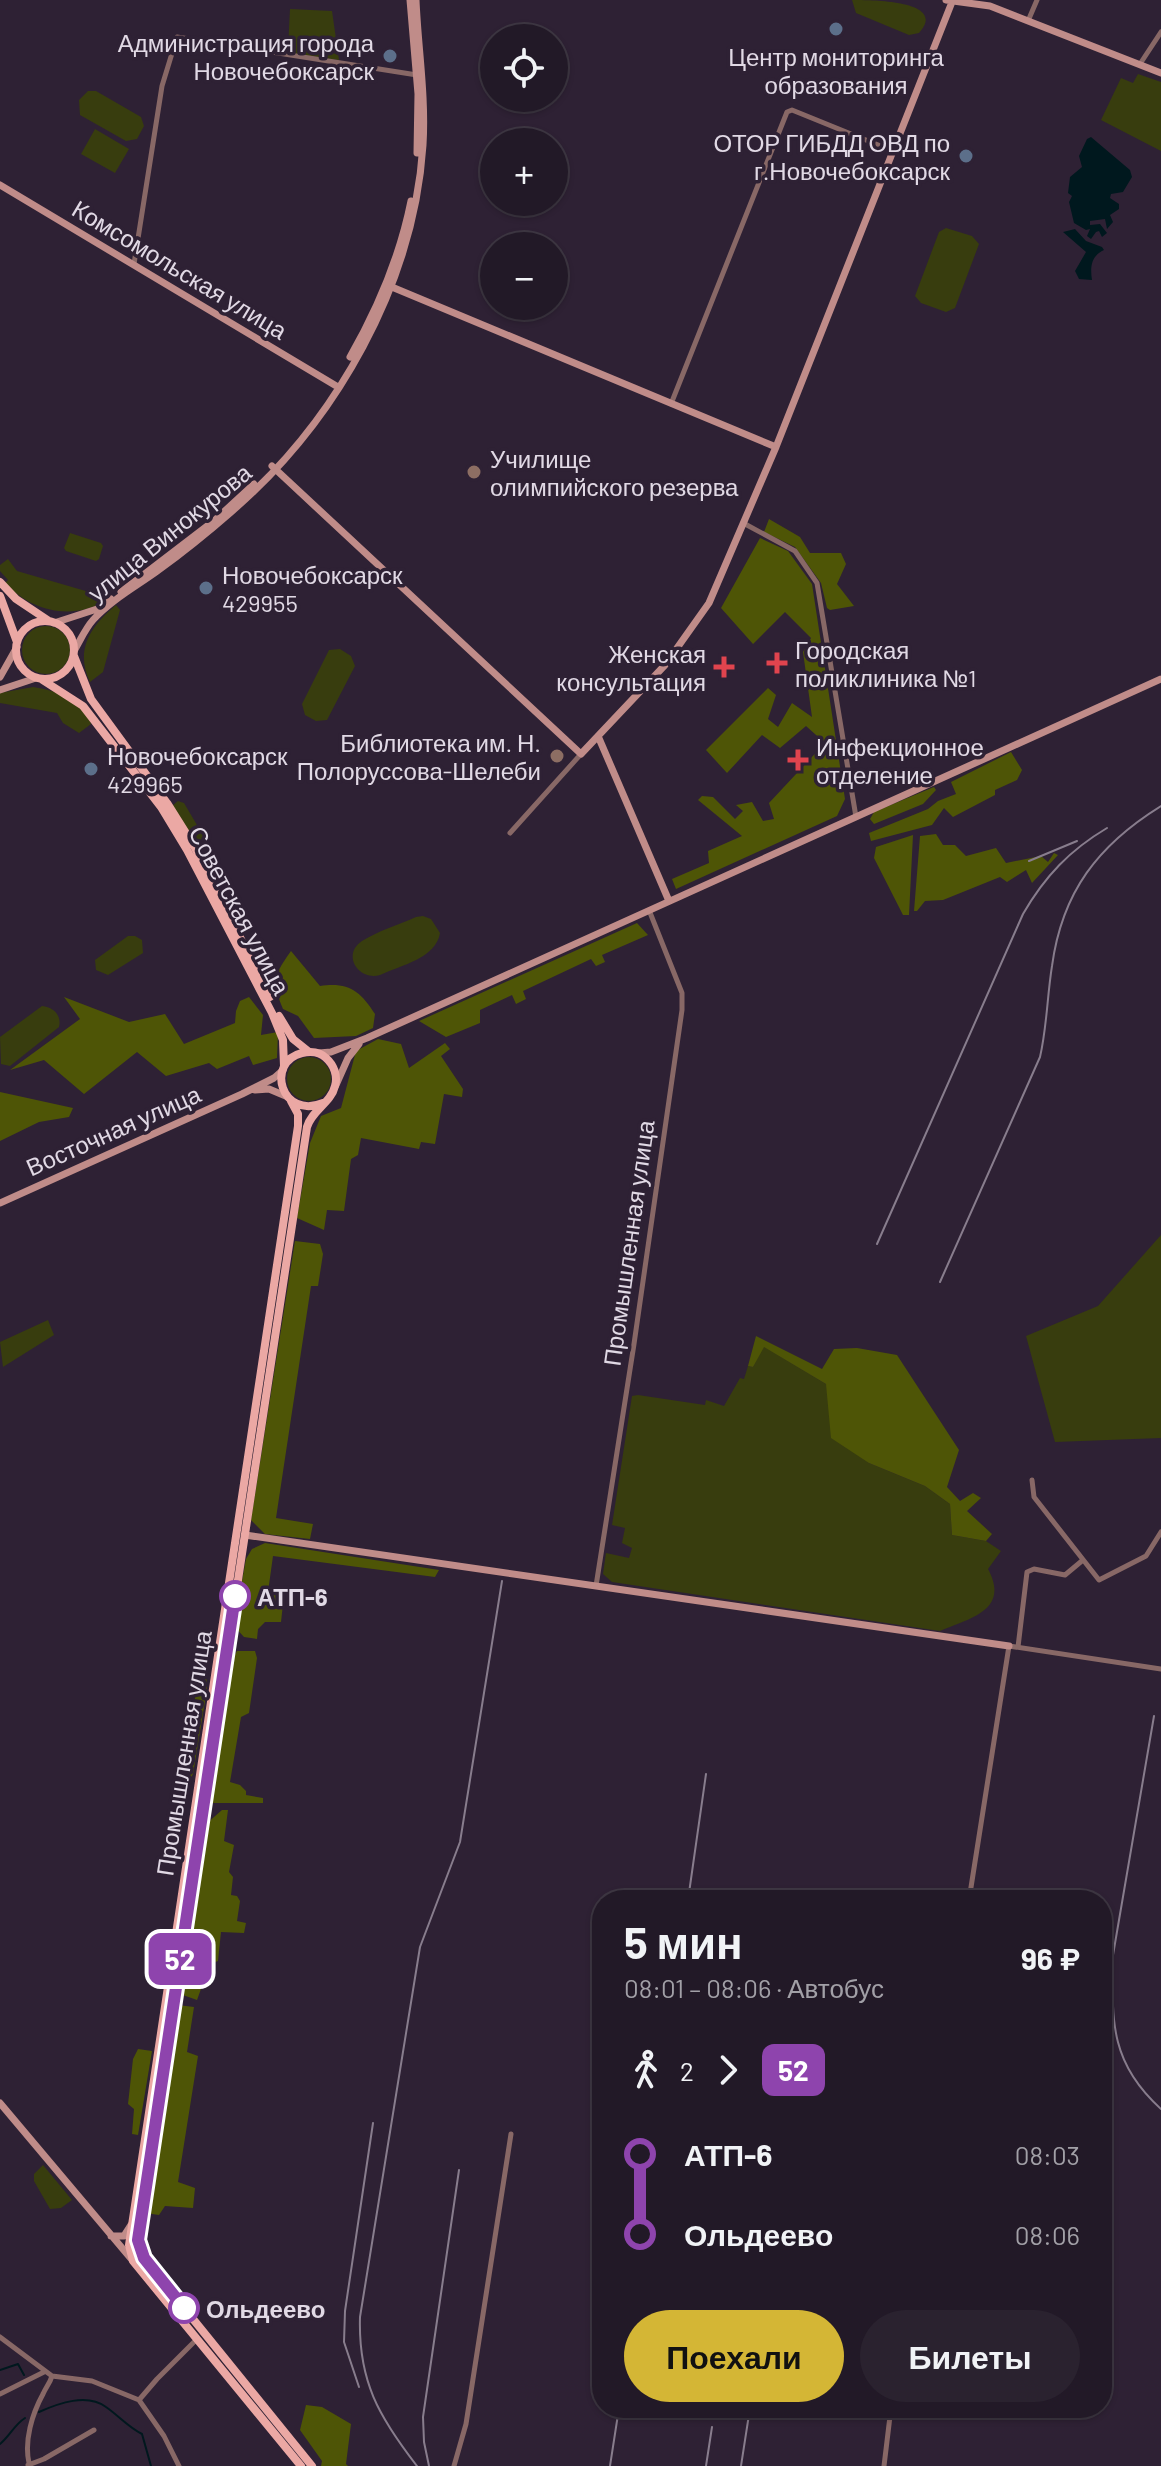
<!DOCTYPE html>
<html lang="ru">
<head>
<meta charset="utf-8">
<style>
  :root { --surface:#221927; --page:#2a222f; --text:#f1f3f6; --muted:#a2a0a7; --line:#3f3844; --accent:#d4b635 }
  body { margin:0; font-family:Barlow,sans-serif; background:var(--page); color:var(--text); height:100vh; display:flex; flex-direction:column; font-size:30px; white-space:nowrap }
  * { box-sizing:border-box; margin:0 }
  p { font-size:26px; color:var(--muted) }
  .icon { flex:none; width:44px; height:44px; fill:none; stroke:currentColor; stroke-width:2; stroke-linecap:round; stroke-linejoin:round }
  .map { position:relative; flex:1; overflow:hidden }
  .drawer { position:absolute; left:592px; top:1890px; width:520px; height:528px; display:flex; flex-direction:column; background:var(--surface); border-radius:32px; box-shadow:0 2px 6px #0004,0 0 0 2px var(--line) }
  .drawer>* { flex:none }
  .badge { padding:0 16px; border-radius:12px; font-size:28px; line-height:52px }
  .buttons { position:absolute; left:480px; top:24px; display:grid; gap:16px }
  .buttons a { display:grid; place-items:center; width:88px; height:88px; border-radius:50%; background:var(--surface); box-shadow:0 2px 6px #0004,0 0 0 2px var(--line); font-size:40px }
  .map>.badge { position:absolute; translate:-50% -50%; box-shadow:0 0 0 4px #fff }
  .legs { display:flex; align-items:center; gap:12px; height:88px; padding:0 32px; font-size:26px }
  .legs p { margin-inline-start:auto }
  .summary { display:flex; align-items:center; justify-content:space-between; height:136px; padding:0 32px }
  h1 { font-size:44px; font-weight:700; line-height:60px }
  .button { display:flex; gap:16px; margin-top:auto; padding:16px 32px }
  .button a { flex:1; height:92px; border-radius:48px; background:var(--accent); color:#111; font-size:32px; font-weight:700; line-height:92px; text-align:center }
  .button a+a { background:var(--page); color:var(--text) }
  ul { padding:0 32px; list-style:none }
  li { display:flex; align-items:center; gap:28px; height:80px; font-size:30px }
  li i { display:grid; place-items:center; width:12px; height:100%; margin:0 10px; background:currentColor }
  li i::after { content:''; width:20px; height:20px; margin:-10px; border:6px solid; border-radius:50%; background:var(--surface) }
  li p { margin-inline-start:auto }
  li:first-child i { background:linear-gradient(#0000 50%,currentColor 0) }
  li:last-child i { background:linear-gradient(currentColor 50%,#0000 0) }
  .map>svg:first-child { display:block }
  .green { fill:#383d0e }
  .forest { fill:#4e5506 }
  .water { fill:#00181e }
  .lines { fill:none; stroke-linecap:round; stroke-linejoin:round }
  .stream { stroke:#00181e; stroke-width:2 }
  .street { stroke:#886866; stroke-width:5 }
  .secondary { stroke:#c08c89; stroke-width:7 }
  .primary { stroke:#eba8a4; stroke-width:8 }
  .rail { stroke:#887d8d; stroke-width:2 }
  .line-1-casing { stroke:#fff; stroke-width:18 }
  .line-1 { stroke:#8e44ad; stroke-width:12 }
  .service-dot { fill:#5c6f8a; stroke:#2e2134; stroke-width:3 }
  .education-dot { fill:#8d6e63; stroke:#2e2134; stroke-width:3 }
  .health-dot { fill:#e0444e; stroke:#2e2134; stroke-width:3 }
  .stop-1-dot { fill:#fff; stroke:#8e44ad; stroke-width:4 }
  .labels { text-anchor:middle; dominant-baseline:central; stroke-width:7; stroke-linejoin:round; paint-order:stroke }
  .poi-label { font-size:24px; fill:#e1d9e5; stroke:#2e2134; text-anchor:start }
  .street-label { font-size:24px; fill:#e1d9e5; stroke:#2e2134 }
  .stop-label { font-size:24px; font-weight:bold; fill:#e1d9e5; stroke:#2e2134; text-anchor:start }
</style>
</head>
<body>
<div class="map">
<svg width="1161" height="2466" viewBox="0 0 1161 2466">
  <rect width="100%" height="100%" fill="#2e2134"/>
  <path class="green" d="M852,0C870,0 949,0 919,33L909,35L856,13Z
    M290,9L332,11L339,60L294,54L288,49Z
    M1138,74L1161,82V151L1101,120L1121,78L1133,83Z
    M88,91H96L141,117L144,126L137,139L126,141L80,115L79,100Z
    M95,129L129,149L115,173L81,154Z
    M946,228L972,236L979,244L955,308L946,312L921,303L915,296L939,232Z
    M70,533L101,543L103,546L99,559L96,561L66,551L64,548Z
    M8,559L17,571L96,594L98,599L105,597L107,600C73,621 32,612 5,583L8,580L0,571V565Z
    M116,605L120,610L103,672L90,682C74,649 92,625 116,605Z
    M22 650a24 24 0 1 1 48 0a24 24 0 1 1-48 0Z
    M340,649L351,656L355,666L327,720L316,721L305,715L302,704L329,650Z
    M33,687C55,690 85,700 91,724L79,733L63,723L57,713L0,703V693Z
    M178,801L184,803L217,859L245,917L228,907L172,806Z
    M423,916L431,919L440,933C436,958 402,965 380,975C359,981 341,955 362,941C378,931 398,925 416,917Z
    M128,936H135L142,940L143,953L108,975L96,970L95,960Z
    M42,1006C53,1007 62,1015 59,1027L10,1066L1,1064L0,1037Z
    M287 1079a22 22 0 1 1 44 0a22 22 0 1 1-44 0Z
    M1161,1235V1438L1055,1442L1026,1336L1098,1306Z
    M48,1320L54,1335L3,1367L0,1342Z
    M763,1346L826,1384L869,1463L925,1486L950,1504L952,1535L986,1541L1001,1551L988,1569C1010,1610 971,1618 940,1631L612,1582L603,1574L606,1553L629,1558L632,1548L622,1543L625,1528L612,1525L632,1396L638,1395L705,1405L706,1400L724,1406L740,1378L744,1379L748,1366L753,1367Z
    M43,2165L72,2200L61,2208L50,2209L34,2181V2174Z"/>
  <path class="forest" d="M769,519L800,537L810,553H841L846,564L837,584L854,606L830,610L827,608L821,583L795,547L764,532Z
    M760,538L788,551L812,584L845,799L837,816L676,889L672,879L709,863L708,851L742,836L698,800L702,796L713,797L735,819L743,811L736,805L752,802L763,821L774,819L769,803L825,743L806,726L780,748L762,735L727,773L706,750L768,688L776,695L768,719L778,727L792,703L812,717L803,652L811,638L785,612L753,644L721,608Z
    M1011,752L1022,770L1017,780L995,790V795L953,817L944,808L932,825L871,841L869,833L928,809L938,801L956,794L951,782Z
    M934,787L936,790L923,804L874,824L870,819L874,812Z
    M936,834L943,845H955L966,856L996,848L1006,863L1041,856L1048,862L1054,853L1058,855L1032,883L1026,870L1007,882L1000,877L943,900L925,901L917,911H914L920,836Z
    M913,835L909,915H903L874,858L876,847Z
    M637,923L648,935L602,955L605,962L596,966L591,959L523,991L526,999L516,1004L512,995L480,1010V1023L446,1037L419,1021Z
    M291,951L320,986C349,982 360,991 375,1014L373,1028L356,1036L314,1038L298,1016L283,1009C271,981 274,975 291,951Z
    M64,997L129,1022L165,1014L184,1044L235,1023L236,1011L240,1001L249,997L263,1015L261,1035L278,1032L277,1058L253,1065L249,1056L217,1069L209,1063L166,1076L137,1052L84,1094L44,1060L10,1070L80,1019Z
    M378,1039L401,1044L409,1068L445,1043L450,1049L441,1056L463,1089L462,1097L444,1094L435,1144L421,1142L419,1149L361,1138L358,1155L351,1159L344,1211L327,1210L324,1230L297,1218L310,1143L321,1116L341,1108L356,1051Z
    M0,1092L73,1108L69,1117L39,1122L0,1141Z
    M295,1241L320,1244L323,1254L318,1286H311L276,1518L313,1524L310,1539L265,1534L251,1520Z
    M756,1336L822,1369L834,1349L857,1348L897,1355L959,1450L947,1487L960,1501L973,1493L981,1498L967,1511L992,1534L986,1541L952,1535L950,1504L925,1486L869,1463L831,1438L826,1384L764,1347L753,1367L748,1366Z
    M265,1543L439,1570L435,1577L273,1556L268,1592L284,1595L281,1622H265L258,1629L257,1639L244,1637L234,1626L246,1559L252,1549Z
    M237,1651H255L257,1658L249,1713L241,1717L230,1782L240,1785L246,1791V1795L263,1798V1803H211L232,1659Z
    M206,1669L207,1689L193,1774L190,1779L181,1777C181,1761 196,1679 206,1669Z
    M222,1810H228L224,1841L234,1845L229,1872L233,1877L231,1895L237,1896L240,1901L237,1921L246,1923L244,1933L221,1932L218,1961L210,1964L197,2000L180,1994L192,1908L197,1905L198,1896L195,1890L200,1877L206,1824Z
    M178,2005L194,2007L187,2052L198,2056L178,2182L195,2188L193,2208L165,2206L159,2215L145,2213Z
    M138,2049L152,2051L138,2135L132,2134L134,2109L128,2104L133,2059Z
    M306,2405L322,2407L351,2424L346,2464L348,2466H321L322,2461L300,2430Z"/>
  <path class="water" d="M1091,137L1130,170L1132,177L1123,192L1111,194L1110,198L1119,204V209L1110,215L1113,222L1107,229L1105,219L1090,221V225L1100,224L1107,233L1102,237L1099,231L1096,232L1091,239L1087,236L1090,229L1086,230L1074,223L1069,202L1072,196L1068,193L1070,177L1082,167L1079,156L1087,139Z
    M1075,229L1086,241L1102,247L1104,250C1091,256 1090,267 1092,280L1079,279L1075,271L1086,252L1063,232Z"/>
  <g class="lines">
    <path class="stream" d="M0,2370L18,2364L24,2375
      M39,2412C59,2403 87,2393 106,2407C119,2416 128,2427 142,2434L151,2466
      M0,2444C10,2436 14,2425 25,2418"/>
    <path class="street" d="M1028,21L1037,0
      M1140,64L1161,32
      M134,264L162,86L177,37L417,75
      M671,404L787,112L792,110L893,151
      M745,524L795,551L817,583L856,817
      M510,833L581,754
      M1032,1480L1034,1497L1099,1580L1146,1556L1161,1532
      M596,1586L634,1344L682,1010V993L649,910
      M1018,1647L1027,1572L1034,1569L1065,1575L1083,1560
      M969,1900L1009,1646L1161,1669
      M0,2337L52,2376L92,2381L139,2400
      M0,2394L44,2372
      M29,2463C24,2441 32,2414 43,2394C46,2387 50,2383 52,2376
      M28,2465L44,2459L94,2430
      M179,2466L164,2436L139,2400L157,2379L197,2339
      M454,2466L466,2424L511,2134
      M884,2466L891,2408"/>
    <path class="secondary" d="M410,0L418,94L417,153
      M946,0L990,6L1161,73
      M0,185L338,387
      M387,285L776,447
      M350,357C378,308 400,256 411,201
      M272,466L581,754L665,665L709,603L776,447L952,2
      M121,592L215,520L254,484
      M54,623L97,609L111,599
      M74,651C80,641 85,629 93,620C110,601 135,587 156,572C182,553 207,533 231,512C336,422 414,284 423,145C426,96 418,48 416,0
      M0,677L17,647
      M0,690L36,678
      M598,736L669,901
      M319,1053L331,1052L367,1038L1161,679
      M336,1085L348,1058L359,1044
      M255,1090L269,1089L288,1097
      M0,1203L242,1094L274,1078L283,1070
      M245,1535L1009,1646
      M0,2103L133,2261
      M111,2236H124L131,2225"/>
    <path class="primary" d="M0,582L16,599L49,621
      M0,596L17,642
      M16 650a29 29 0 1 1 58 0a29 29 0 1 1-58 0Z
      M74,656L91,699L167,803L194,846L270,997
      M41,679L83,706L161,807L187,850L272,1013L283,1040L284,1066
      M279,1016L293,1039L308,1051
      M291,1101L298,1114V1126L129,2245L133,2261L301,2466
      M142,2256L312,2466
      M144,2258L139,2246V2230L307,1127C312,1110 331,1103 335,1086C338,1076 334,1065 326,1058C320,1052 311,1051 302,1053C265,1062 281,1120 323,1103"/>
    <path class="rail" d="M1029,861L1077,841
      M877,1244L1023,914C1045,876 1070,850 1107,828
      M940,1282L1040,1057C1047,1027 1047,997 1052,966C1062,892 1098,845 1161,806
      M1154,1716L1113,1955C1112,2020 1109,2062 1161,2109
      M688,1900L706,1774
      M359,2387L344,2342L345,2311L373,2123
      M417,2466C379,2417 358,2381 360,2317L420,1947L460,1842L502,1581
      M429,2466L424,2442L423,2417L459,2170
      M610,2466L619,2408
      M706,2466L712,2427
      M741,2466L750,2408"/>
  </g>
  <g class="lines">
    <defs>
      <path id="line-1" d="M184,2308L144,2258L138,2240L235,1596"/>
    </defs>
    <use href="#line-1" class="line-1-casing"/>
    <use href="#line-1" class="line-1"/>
  </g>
  <g class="service-dot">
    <circle cx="836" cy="29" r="8"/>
    <circle cx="390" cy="56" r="8"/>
    <circle cx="966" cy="156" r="8"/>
    <circle cx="206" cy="588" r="8"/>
    <circle cx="91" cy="769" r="8"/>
  </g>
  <g class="education-dot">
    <circle cx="474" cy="472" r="8"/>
    <circle cx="557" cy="756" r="8"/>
  </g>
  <g class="health-dot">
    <path d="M773 651h8v8h8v8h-8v8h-8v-8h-8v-8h8z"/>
    <path d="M720 655h8v8h8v8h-8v8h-8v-8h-8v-8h8z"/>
    <path d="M794 748h8v8h8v8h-8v8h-8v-8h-8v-8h8z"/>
  </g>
  <g class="stop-1-dot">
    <circle cx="235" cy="1596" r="14"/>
    <circle cx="184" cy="2308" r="14"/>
  </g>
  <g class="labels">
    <g class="poi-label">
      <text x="374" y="42" text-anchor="end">Администрация города<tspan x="374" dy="28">Новочебоксарск</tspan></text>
      <text x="836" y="56" text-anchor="middle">Центр мониторинга<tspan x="836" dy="28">образования</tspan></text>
      <text x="950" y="142" text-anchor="end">ОТОР ГИБДД ОВД по<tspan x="950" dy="28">г.Новочебоксарск</tspan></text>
      <text x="490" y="458">Училище<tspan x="490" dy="28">олимпийского резерва</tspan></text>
      <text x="222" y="574">Новочебоксарск<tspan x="222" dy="28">429955</tspan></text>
      <text x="795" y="649">Городская<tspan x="795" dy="28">поликлиника №1</tspan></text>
      <text x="706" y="653" text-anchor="end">Женская<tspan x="706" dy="28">консультация</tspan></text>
      <text x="541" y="742" text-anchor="end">Библиотека им. Н.<tspan x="541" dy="28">Полоруссова-Шелеби</tspan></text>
      <text x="816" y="746">Инфекционное<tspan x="816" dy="28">отделение</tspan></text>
      <text x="107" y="755">Новочебоксарск<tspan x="107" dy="28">429965</tspan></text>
    </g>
    <g class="street-label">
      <text transform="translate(180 269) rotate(31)">Комсомольская улица</text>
      <text transform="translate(169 532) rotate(-39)">улица Винокурова</text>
      <text transform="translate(240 910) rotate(62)">Советская улица</text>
      <text transform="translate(113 1130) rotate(-24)">Восточная улица</text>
      <text transform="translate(628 1243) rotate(-82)">Промышленная улица</text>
      <text transform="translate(183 1753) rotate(-81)">Промышленная улица</text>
    </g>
    <g class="stop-label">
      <text x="257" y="1596">АТП-6</text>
      <text x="206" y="2308">Ольдеево</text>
    </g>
  </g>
</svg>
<div class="buttons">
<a><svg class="icon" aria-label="locate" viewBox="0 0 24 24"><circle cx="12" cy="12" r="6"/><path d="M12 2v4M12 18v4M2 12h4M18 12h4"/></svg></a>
<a>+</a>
<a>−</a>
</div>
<b class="badge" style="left:180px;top:1959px;background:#8e44ad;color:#fff">52</b>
<section class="drawer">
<div class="summary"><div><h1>5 мин</h1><p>08:01 – 08:06 · Автобус</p></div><b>96 ₽</b></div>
<div class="legs"><svg class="icon" aria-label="walk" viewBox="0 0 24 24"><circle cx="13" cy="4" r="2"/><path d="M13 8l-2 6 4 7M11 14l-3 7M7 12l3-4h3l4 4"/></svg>2<svg class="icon" aria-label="forward" viewBox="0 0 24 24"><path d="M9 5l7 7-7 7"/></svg><b class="badge" style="background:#8e44ad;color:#fff">52</b></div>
<ul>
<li><i style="color:#8e44ad"></i><b>АТП-6</b><p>08:03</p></li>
<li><i style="color:#8e44ad"></i><b>Ольдеево</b><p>08:06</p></li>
</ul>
<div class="button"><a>Поехали</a><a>Билеты</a></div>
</section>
</div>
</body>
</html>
